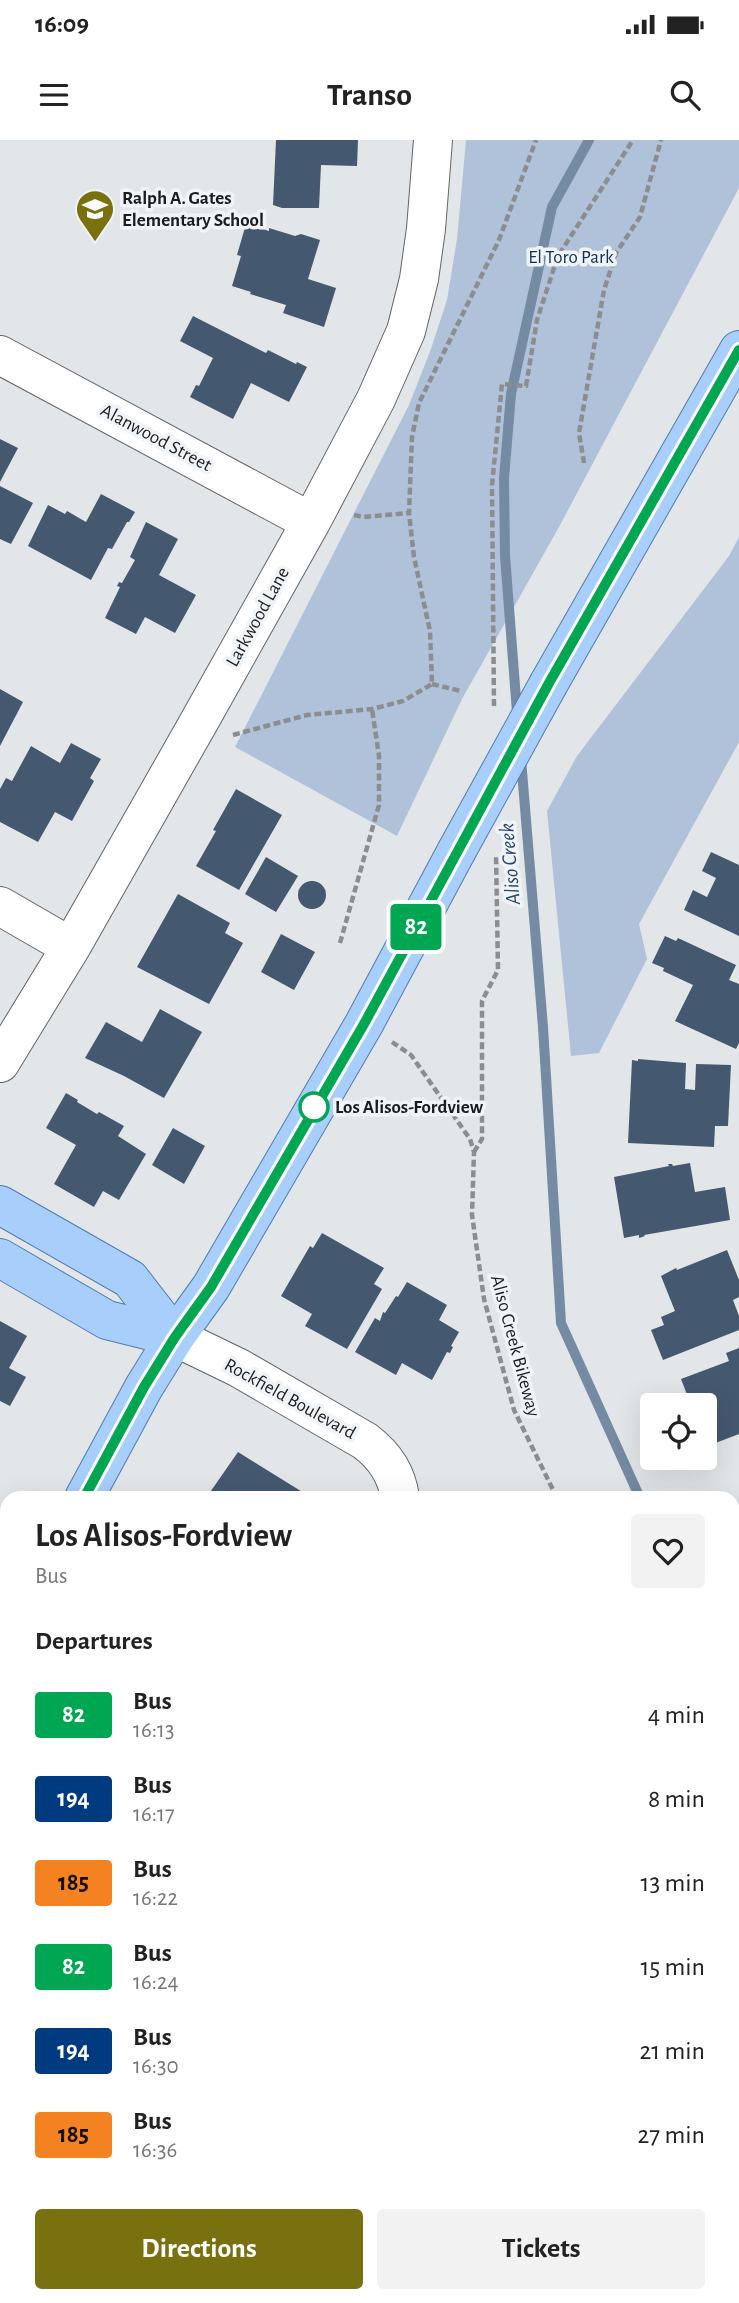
<!DOCTYPE html>
<html lang="en">
<head>
<meta charset="utf-8">
<style>
  :root { --surface:#fff; --page:#f2f2f2; --text:#222; --muted:#767676; --accent:#797010 }
  body { margin:0; font-family:"Alegreya Sans",sans-serif; background:var(--page); color:var(--text); height:100vh; display:flex; flex-direction:column; font-size:26px; white-space:nowrap }
  * { box-sizing:border-box; margin:0 }
  p { font-size:23px; color:var(--muted) }
  .icon { flex:none; width:38px; height:38px; fill:none; stroke:currentColor; stroke-width:2; stroke-linecap:round; stroke-linejoin:round }
  .map { position:relative; flex:1; overflow:hidden }
  .sheet { position:absolute; left:0px; top:1351px; width:740px; height:812px; display:flex; flex-direction:column; background:var(--surface); border-radius:21px 21px 0 0; box-shadow:0 7px 28px #0002 }
  .sheet>* { flex:none }
  .badge { padding:0 14px; border-radius:5px; font-size:24px; line-height:46px }
  .tools { position:absolute; left:640px; top:1253px; display:grid; gap:14px }
  .tools a { display:grid; place-items:center; width:77px; height:77px; border-radius:7px; background:var(--surface); box-shadow:0 7px 28px #0002; font-size:35px }
  .map>.badge { position:absolute; translate:-50% -50%; box-shadow:0 0 0 4px #fff }
  h2 { padding:0 35px; font-size:26px; line-height:63px }
  .round { display:grid; place-items:center; flex:none; width:74px; height:74px; border-radius:7px; background:var(--page) }
  .summary { display:flex; align-items:center; justify-content:space-between; height:119px; padding:0 35px }
  h1 { font-size:33px; font-weight:600; line-height:52px }
  .cta { display:flex; gap:14px; margin-top:auto; padding:14px 35px }
  .cta a { flex:1; height:80px; border-radius:7px; background:var(--accent); color:#fff; font-size:28px; font-weight:600; line-height:80px; text-align:center }
  .cta a+a { background:var(--page); color:var(--text) }
  ul { padding:0; list-style:none }
  li { display:flex; align-items:center; gap:21px; height:84px; padding:0 35px }
  li div { flex:1 }
  li b { display:block; font-size:26px }
  li em { font-style:normal }
  li .badge { min-width:77px; font-weight:700; text-align:center }
  .status { display:flex; justify-content:space-between; align-items:center; height:49px; padding:0 35px; background:var(--surface); direction:ltr }
  .status svg { height:19px; fill:currentColor }
  header { display:flex; justify-content:space-between; align-items:center; height:91px; padding:0 35px; background:var(--surface); font-size:32px; font-weight:600 }
  .map>svg:first-child { display:block }
  .green { fill:#afc2d9 }
  .lines { fill:none; stroke-linecap:round; stroke-linejoin:round }
  .stream { stroke:#758aa3; stroke-width:10 }
  .building { fill:#44586f }
  .minor-casing { stroke:#616367; stroke-width:40 }
  .major-casing { stroke:#517bad; stroke-width:40 }
  .path { stroke:#8b8d8f; stroke-width:4.5; stroke-dasharray:7 3.5; stroke-linecap:butt }
  .minor { stroke:#fff; stroke-width:38 }
  .major { stroke:#a8cefc; stroke-width:38 }
  .major-bridge-casing { stroke:#517bad; stroke-width:40; stroke-linecap:butt }
  .major-bridge { stroke:#a8cefc; stroke-width:38 }
  .line-casing { stroke:#fff; stroke-width:16 }
  .line { stroke:#00a651; stroke-width:10 }
  .stop-dot { fill:#fff; stroke:#00a651; stroke-width:3.5 }
  .labels { text-anchor:middle; dominant-baseline:central; stroke-width:7; stroke-linejoin:round; paint-order:stroke }
  .poi-label { font-size:19px; font-weight:bold; fill:#1c1d1f; stroke:#f0f3f7; text-anchor:start }
  .park-label { font-size:19px; fill:#103155; stroke:#f0f3f7 }
  .street-label { font-size:19px; fill:#1c1d1f; stroke:#f0f3f7 }
  .stop-label { font-size:19px; font-weight:bold; fill:#1c1d1f; stroke:#f0f3f7; text-anchor:start }
  .water-label { font-size:21px; font-style:italic; fill:#24456b; stroke:#f0f3f7 }
</style>
</head>
<body>
<div class="status"><b>16:09</b><svg viewBox="0 0 49 12"><path d="M0 12V9h3v3zM5 12V6h3v6zM10 12V3h3v9zM15 12V0h3v12zM26 1h20v11H26zM47 4h2v5h-2z"/></svg></div>
<header><svg class="icon" aria-label="menu" viewBox="0 0 24 24"><path d="M4 6h16M4 12h16M4 18h16"/></svg>Transo<svg class="icon" aria-label="search" viewBox="0 0 24 24"><circle cx="10" cy="10" r="6"/><path d="M15 15l6 6"/></svg></header>
<div class="map">
<svg width="739" height="2163" viewBox="0 0 739 2163">
  <rect width="100%" height="100%" fill="#e3e6e9"/>
  <path class="green" d="M466,0H739V48L559,387L462,559L397,696L235,607L409,265L431,209L447,160L457,99Z
    M739,397V602L639,784L647,819L599,913L571,916L547,671L577,616L729,416Z"/>
  <g class="lines">
    <path class="stream" d="M517,572L505,416L504,338L511,254L552,67L589,0
      M521,619L543,887L561,1183L640,1358
      M733,1494L739,1498"/>
  </g>
  <path class="building" d="M276,0H358L357,26L321,25L319,68H282L273,65Z
    M246,84L269,91V88L295,96L301,94L320,100L308,139L336,148L324,187L283,173L286,165L250,154L251,152L232,146L241,116L237,115Z
    M193,176L266,213L268,210L296,224L297,222L307,227L289,262L251,243L233,279L190,257L196,245L199,246L213,218L180,201Z
    M0,299L18,308L0,342Z
    M0,346L33,363L11,404L0,399Z
    M101,354L135,372L129,382H127L112,409L108,408L91,440L28,406L48,365L65,374L67,371L86,382Z
    M146,382L178,399L159,435L196,455L175,493L145,477L136,494L105,478L120,447L117,446L119,442L122,443L135,420L130,417Z
    M0,549L23,562L0,606Z
    M71,603L101,619L90,638L94,641L72,681L55,672L38,702L0,682V649L6,638L12,641L31,606L60,623Z
    M236,649L282,675L239,750L196,726L216,691L213,690Z
    M711,712L739,725V796L684,770L693,750L707,757L716,738L702,731Z
    M266,717L298,736L276,772L245,754Z
    M298 755a14 14 0 1 1 28 0a14 14 0 1 1-28 0Z
    M178,754L230,783L225,793L243,803L209,864L137,827Z
    M281,794L315,812L294,850L261,832Z
    M665,796L676,801L678,798L736,825L729,840L739,844V903L736,909L675,881L693,845L663,831L664,828L652,823Z
    M160,869L202,892L164,958L124,936L85,918L106,882L142,902Z
    M638,919L686,923L685,949L695,950L696,924L731,925L728,986H715L714,1007L628,1003L632,920L638,921Z
    M66,953L78,960L77,962L97,974L99,972L124,986L118,996L146,1014L119,1060L103,1051L94,1067L54,1044L76,1005L46,988Z
    M173,988L205,1006L184,1044L152,1025Z
    M690,1023L695,1052L725,1047L730,1080L644,1095L645,1096L639,1098V1095L624,1098L614,1037L669,1026L668,1024H672L673,1026Z
    M322,1093L384,1128L374,1144L382,1149L347,1209L305,1186L312,1174L281,1156L310,1106L313,1108Z
    M727,1110L739,1140V1157L733,1160L739,1176V1190L663,1220L651,1190L664,1185L661,1177L675,1171L661,1136L676,1128L677,1130Z
    M407,1142L447,1165L439,1180L459,1192L451,1206L453,1207L450,1213L447,1212L432,1240L402,1223L396,1235L355,1212L375,1178L380,1181L383,1172L385,1173L396,1156L398,1157Z
    M0,1181L27,1196L9,1228L26,1237L10,1266L0,1261Z
    M739,1208V1294L705,1307V1265H691L681,1239L729,1221L726,1213Z
    M238,1312L304,1353L301,1358H206Z
    M733,1650L739,1654V1746L733,1755Z
    M6,1880H7V1906L1,1905Z
    M0,1942L7,1943V1978L0,1977Z
    M733,1984L739,1986V2050L735,2049L736,2045H733Z
    M6,1989L7,1990V2016L1,2015Z
    M0,2044L7,2045V2113L0,2112Z
    M733,2126H738L737,2143H739V2163H663L664,2156H733Z
    M0,2144H7V2156H72V2163H0Z
    M221,2156L257,2158V2163H221Z
    M429,2156H516V2163H428Z"/>
  <g class="lines">
    <defs>
      <path id="minor" d="M0,215L311,382
        M0,766L71,807
        M0,923L71,807L200,580L311,382L376,259L406,191L419,139L426,89L433,0
        M175,1197L239,1228L365,1301C385,1316 397,1334 400,1358
        M733,1862L739,1865
        M145,2163V2156
        M592,2163L593,2156"/>
      <path id="major" d="M549,543L739,210
        M0,1065L130,1139L175,1197
        M0,1118L107,1180L175,1197
        M84,1358L144,1247L175,1197L211,1147L364,884L456,712
        M0,1530L7,1514"/>
    </defs>
    <use href="#minor" class="minor-casing"/>
    <use href="#major" class="major-casing"/>
    <path class="path" d="M584,323L579,293L604,150L616,113L640,77L661,0
      M354,375L364,377L409,373
      M432,544L461,551
      M494,566L492,345L502,244L526,246L537,180L558,116L633,0
      M233,595L307,575L372,569L403,561L432,544L430,491L414,417L409,373L412,297L419,263L499,100L536,0
      M340,803L379,665V616L372,569
      M392,902L411,915L470,999L474,1012L472,1075L484,1159L514,1270L557,1358
      M474,1012L482,999V861L498,830L496,714
      M733,1579L739,1584"/>
    <use href="#minor" class="minor"/>
    <use href="#major" class="major"/>
    <defs>
      <path id="major-bridge" d="M456,712L549,543"/>
    </defs>
    <use href="#major-bridge" class="major-bridge-casing"/>
    <use href="#major-bridge" class="major-bridge"/>
  </g>
  <g class="lines">
    <defs>
      <path id="line" d="M84,1358L144,1247L175,1197L211,1147L364,884L549,543L739,210"/>
    </defs>
    <use href="#line" class="line-casing"/>
    <use href="#line" class="line"/>
  </g>
  <defs>
    <symbol id="school-pin" viewBox="-11 -11 22 30"><path d="M0 17L-7.5 6A9.5 9.5 0 1 1 7.5 6Z" fill="#797010" stroke="#f0f3f7"/><path d="M0-5L7-2L0 1L-7-2ZM-4 1L0 2.5L4 1V4Q0 6-4 4Z" fill="#fff"/></symbol>
  </defs>
  <g fill-rule="evenodd">
    <use href="#school-pin" x="73" y="47" width="44" height="60"/>
  </g>
  <circle class="stop-dot" cx="314" cy="967" r="14"/>
  <g class="labels">
    <g class="poi-label">
      <text x="122" y="58">Ralph A. Gates<tspan x="122" dy="22">Elementary School</tspan></text>
    </g>
    <g class="park-label">
      <text x="571" y="117">El Toro Park</text>
    </g>
    <g class="street-label">
      <text transform="translate(156 298) rotate(28)">Alanwood Street</text>
      <text transform="translate(258 477) rotate(-61)">Larkwood Lane</text>
      <text transform="translate(515 1206) rotate(75)">Aliso Creek Bikeway</text>
      <text transform="translate(290 1259) rotate(29)">Rockfield Boulevard</text>
    </g>
    <g class="stop-label">
      <text x="335" y="967">Los Alisos-Fordview</text>
    </g>
    <g class="water-label">
      <text transform="translate(510 724) rotate(-95)">Aliso Creek</text>
    </g>
  </g>
</svg>
<div class="tools">
<a><svg class="icon" aria-label="locate" viewBox="0 0 24 24"><circle cx="12" cy="12" r="6"/><path d="M12 2v4M12 18v4M2 12h4M18 12h4"/></svg></a>
</div>
<b class="badge" style="left:416px;top:787px;background:#00a651;color:#fff">82</b>
<section class="sheet">
<div class="summary"><div><h1>Los Alisos-Fordview</h1><p>Bus</p></div><a class="round"><svg class="icon" aria-label="heart" viewBox="0 0 24 24"><path d="M12 20l-8-8c-3-5 5-10 8-4 3-6 11-1 8 4z"/></svg></a></div>
<h2>Departures</h2>
<ul>
<li><span class="badge" style="background:#00a651;color:#fff">82</span><div><b>Bus</b><p>16:13</p></div><em>4 min</em></li>
<li><span class="badge" style="background:#003b80;color:#fff">194</span><div><b>Bus</b><p>16:17</p></div><em>8 min</em></li>
<li><span class="badge" style="background:#f58220;color:#111">185</span><div><b>Bus</b><p>16:22</p></div><em>13 min</em></li>
<li><span class="badge" style="background:#00a651;color:#fff">82</span><div><b>Bus</b><p>16:24</p></div><em>15 min</em></li>
<li><span class="badge" style="background:#003b80;color:#fff">194</span><div><b>Bus</b><p>16:30</p></div><em>21 min</em></li>
<li><span class="badge" style="background:#f58220;color:#111">185</span><div><b>Bus</b><p>16:36</p></div><em>27 min</em></li>
</ul>
<div class="cta"><a>Directions</a><a>Tickets</a></div>
</section>
</div>
</body>
</html>
